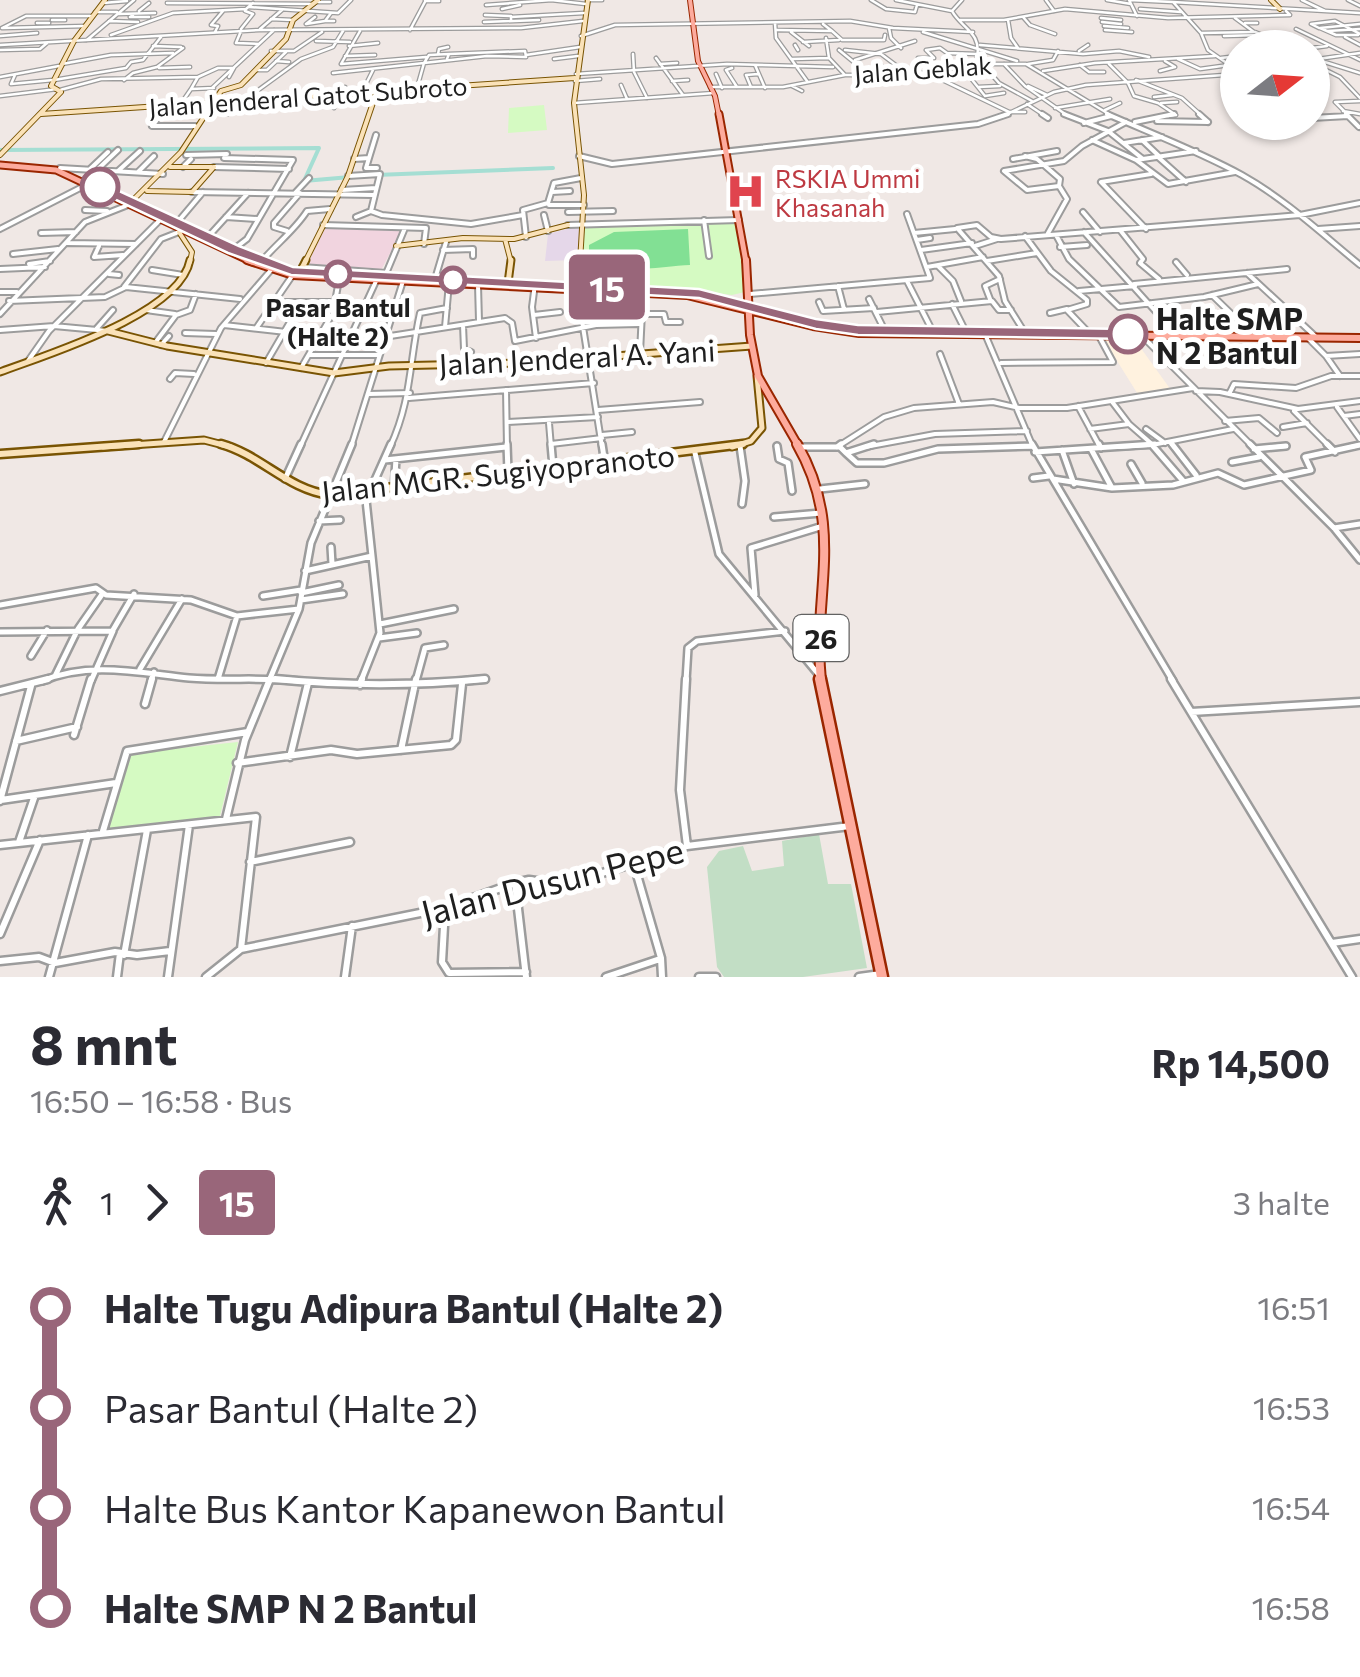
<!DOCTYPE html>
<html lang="id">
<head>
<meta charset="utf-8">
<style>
  :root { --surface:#fff; --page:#f2f2f3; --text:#2b2b33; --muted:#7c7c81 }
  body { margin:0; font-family:Commissioner,sans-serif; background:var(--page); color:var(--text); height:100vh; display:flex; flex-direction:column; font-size:38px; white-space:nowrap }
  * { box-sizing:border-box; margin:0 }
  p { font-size:32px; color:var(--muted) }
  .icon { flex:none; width:55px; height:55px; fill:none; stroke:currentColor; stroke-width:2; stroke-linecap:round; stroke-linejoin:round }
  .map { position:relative; height:977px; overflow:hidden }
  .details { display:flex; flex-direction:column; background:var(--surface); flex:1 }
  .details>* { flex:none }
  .badge { padding:0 20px; border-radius:8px; font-size:35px; line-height:65px }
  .needle { width:65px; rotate:73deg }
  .fabs { position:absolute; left:1220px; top:30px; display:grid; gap:20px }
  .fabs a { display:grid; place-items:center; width:110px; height:110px; border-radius:50%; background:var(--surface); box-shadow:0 2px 8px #0004; font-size:50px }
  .map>.badge { position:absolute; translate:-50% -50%; box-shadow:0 0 0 5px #fff }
  .legs { display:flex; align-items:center; gap:15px; height:110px; padding:0 30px; font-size:32px }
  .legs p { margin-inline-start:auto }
  .headline { display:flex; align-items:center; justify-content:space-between; height:170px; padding:0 30px }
  h1 { font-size:55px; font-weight:700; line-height:75px }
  ul { padding:0 30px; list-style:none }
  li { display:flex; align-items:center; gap:35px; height:100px; font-size:38px }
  li i { display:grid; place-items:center; width:15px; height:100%; margin:0 12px; background:currentColor }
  li i::after { content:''; width:25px; height:25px; margin:-12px; border:8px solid; border-radius:50%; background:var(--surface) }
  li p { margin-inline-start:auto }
  li:first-child i { background:linear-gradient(#0000 50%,currentColor 0) }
  li:last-child i { background:linear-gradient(currentColor 50%,#0000 0) }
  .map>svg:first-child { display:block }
  .commercial { fill:#f1d4df }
  .industrial { fill:#e5d7e9 }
  .education { fill:#fff2df }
  .wetland { fill:#c2dec5 }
  .park { fill:#d5fac2 }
  .pitch { fill:#82e094 }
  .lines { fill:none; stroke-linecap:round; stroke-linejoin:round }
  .canal { stroke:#a5ded3; stroke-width:4 }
  .street-far3-casing { stroke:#9c9c9c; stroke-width:5 }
  .street-far2-casing { stroke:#9c9c9c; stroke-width:8 }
  .street-far1-casing { stroke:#9c9c9c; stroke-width:10 }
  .street-casing { stroke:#9c9c9c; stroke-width:11 }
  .secondary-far2-casing { stroke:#795403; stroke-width:6 }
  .secondary-far1-casing { stroke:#795403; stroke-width:9 }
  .secondary-casing { stroke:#795403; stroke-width:11 }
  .primary-far4-casing { stroke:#9a2600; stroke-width:6 }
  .primary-far3-casing { stroke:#9a2600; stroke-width:9 }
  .primary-far2-casing { stroke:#9a2600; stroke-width:10 }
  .primary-far1-casing { stroke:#9a2600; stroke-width:12 }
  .primary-casing { stroke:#9a2600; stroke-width:15 }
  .street-far3 { stroke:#fff; stroke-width:2.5 }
  .street-far2 { stroke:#fff; stroke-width:4 }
  .street-far1 { stroke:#fff; stroke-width:5 }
  .street { stroke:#fff; stroke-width:6 }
  .secondary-far2 { stroke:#fae2b9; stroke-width:4 }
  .secondary-far1 { stroke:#fae2b9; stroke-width:5 }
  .secondary { stroke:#fae2b9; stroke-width:6 }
  .primary-far4 { stroke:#fdab9d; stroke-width:4 }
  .primary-far3 { stroke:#fdab9d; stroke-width:5 }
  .primary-far2 { stroke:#fdab9d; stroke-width:6 }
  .primary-far1 { stroke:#fdab9d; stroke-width:8 }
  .primary { stroke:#fdab9d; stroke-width:10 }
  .line-1 { fill:#99667a; stroke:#fff; stroke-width:2.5 }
  .stop-1-dot { fill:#fff; stroke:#99667a; stroke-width:5 }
  .labels { text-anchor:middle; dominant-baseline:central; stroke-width:10; stroke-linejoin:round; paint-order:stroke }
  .far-street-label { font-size:25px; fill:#1f1f1f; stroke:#fff }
  .far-health-label { font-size:25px; fill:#be3a42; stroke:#fff; text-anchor:start }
  .far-stop-label { font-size:25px; font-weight:bold; fill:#1f1f1f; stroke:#fff }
  .shield { fill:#fff; stroke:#626262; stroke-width:2.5 }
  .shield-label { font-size:28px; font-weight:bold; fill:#1f1f1f }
  .stop-label { font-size:30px; font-weight:bold; fill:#1f1f1f; stroke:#fff; text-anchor:start }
  .street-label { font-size:30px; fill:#1f1f1f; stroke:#fff }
  .near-street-label { font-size:35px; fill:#1f1f1f; stroke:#fff }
</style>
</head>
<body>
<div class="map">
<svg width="1360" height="977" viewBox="0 0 1360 977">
  <rect width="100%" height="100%" fill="#f0e8e5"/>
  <path class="commercial" d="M326,226L403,229L381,270L307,265Z"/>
  <path class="industrial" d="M570,228L580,229L577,260L545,261L548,234Z"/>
  <path class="education" d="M1104,340H1135L1171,390L1139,396Z"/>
  <path class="wetland" d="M819,834L828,884H851L867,968L803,977H724L717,967L707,867L719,851L743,846L752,871L784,866L782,841Z"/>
  <path class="park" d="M544,105L547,130L508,133L509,108Z
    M736,222L745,292L732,295L669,287L580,285L585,226Z
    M238,742L219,820L104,831L124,754Z"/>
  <path class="pitch" d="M688,229L690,265C665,266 606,277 589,258V245L614,232Z"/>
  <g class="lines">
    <path class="canal" d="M0,150L319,148L304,181L350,177
      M376,175L553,168"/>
    <defs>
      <path id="street-far3" d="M551,0L586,4
        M587,0H602
        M871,0L886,9L915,12L917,5
        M896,0L952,11
        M1046,0L1054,11
        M1107,0L1131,4
        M1302,0L1325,11
        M1348,0L1360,6
        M425,1H439
        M316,2H330
        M1173,2L1360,13
        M1173,2L1201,33L1208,50L1238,71
        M103,3L127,1
        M167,3L314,4
        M486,5L552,0
        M249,7L338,13L351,0
        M502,9L520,5
        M1140,9L1181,12
        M139,11L149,3
        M952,11C962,29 982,32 977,58L999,83L1032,101
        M952,11L962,0
        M95,12H117
        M331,13L325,21H334
        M118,14L155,13
        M133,15L130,17H149
        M485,15L511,16V20
        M1137,16L1129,0L1173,2
        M315,17L306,24L325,21
        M511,17L584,13
        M1023,17L1030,25L1055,34
        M1101,18L1121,20
        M271,19L293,20
        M52,20H65
        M960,20H1004L1065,9L1168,18L1290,15L1286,11
        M1008,20L1011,38L1018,48
        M109,21L138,22
        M484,22L539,20
        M1102,22L1121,24
        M37,23H49
        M775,23L776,38L807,81
        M1245,23H1257
        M1104,26L1128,28
        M2,28L26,16H93
        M3,28L86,26
        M889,28L891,38L901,48
        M1319,28L1311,24L1335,21L1360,34
        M1320,28L1336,35H1358
        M1320,28L1360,24
        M241,29L253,14L245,11
        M260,29L282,10
        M1296,29L1360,60
        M410,30L426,0
        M777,30L832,31L823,24
        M1105,30L1132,32
        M241,31L236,43L259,44L274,30
        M360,31L341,64L426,57
        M832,31L842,40H884L885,35
        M1328,31L1360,29
        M215,32L218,26L211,25L223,11
        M791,32L809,46
        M923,32L1017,61
        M1201,33L1254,32L1235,18
        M111,35L173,13L246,9L253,3
        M0,36L37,33
        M581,36L615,25L850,21L893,28L973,32
        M1224,36L1262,35L1255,32
        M1345,37L1360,45
        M826,38L829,58
        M87,40L134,0
        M316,41L350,42
        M803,42L839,40
        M0,45L259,30L521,28L583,21
        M795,45L798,50
        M980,45L1083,54L1119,51L1149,57
        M153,46L181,47
        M349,46L378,43
        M1312,48L1327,46
        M0,50L40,49L47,43
        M839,50L867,73
        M845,50L881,54L909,75
        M271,51H294L322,32
        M1079,51L1088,45
        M438,54L439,49L448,47
        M449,54L525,51L526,57
        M633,54L634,72L647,98
        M526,55L580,47
        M345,56L375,55
        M656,58L683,95
        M918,58H934L926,50L940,48L947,53L977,54
        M1221,58L1238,56
        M1312,58L1360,73
        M554,59L578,56
        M792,59L829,58L845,75
        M1178,59L1200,69L1229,65
        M1318,59L1360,53
        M855,60L915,41
        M276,61L289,62
        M949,62L961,66L985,96
        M1312,63L1340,77L1360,98
        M62,64L111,55L173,53
        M660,64L677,63
        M1004,64L1025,86L1068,116
        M1028,64L1053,60L1058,51
        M1109,64L1128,83L1134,96L1158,103L1176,115L1168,116
        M755,65L765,88
        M1080,65L1089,72H1104
        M159,68L190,67
        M732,68L726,70L737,87
        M256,70H267L286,52
        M1043,71L1095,63L1215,56
        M1160,71L1175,67L1165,61
        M333,73L424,63L429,55L449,54L447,59
        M576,74L727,64L833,67
        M716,74L722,88
        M875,74L881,65
        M15,75L11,84L53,80
        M932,75L1009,112H1025
        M0,77L59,66
        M198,77L191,89L214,88
        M54,80L126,68L131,62L143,60L161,37
        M124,80L133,73L157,67L183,48
        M1136,80L1182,98L1202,116
        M575,81L600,79
        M672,81L688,80
        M366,84L373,70
        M621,85L627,99
        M792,86L802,91
        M1028,86L1047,95
        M710,87H783L845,75H907L982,64H1026L1112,116
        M751,87L746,75L758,74
        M978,87L1000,86
        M212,88L259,44
        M417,88L424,63L487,56L526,57
        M60,90L101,79L198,77L218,68H234L229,77
        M0,96L57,89
        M985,96L1004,93
        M1154,97L1172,95
        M246,99L301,59L333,47L343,31
        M574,103L714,93
        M1161,103L1177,102
        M1027,104L1045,116
        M180,105L191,89
        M334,108L345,87
        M1055,108L1110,99
        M1105,110L1120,103
        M1343,111L1360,114
        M228,114L236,101
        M158,116L165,105
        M1003,116L1054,92L1086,85L1238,74
        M1343,116H1348
        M1349,116L1335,102L1360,101"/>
      <path id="street-far2" d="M160,114L152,126H195
        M1042,114L1048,118
        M1064,114L1108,131L1143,159L1196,151
        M1107,114C1153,134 1198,151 1242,175C1285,199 1322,234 1360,265
        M1199,114L1208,122
        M1346,114L1359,127
        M1312,118L1348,116
        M1157,121L1208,122
        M1135,122L1174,114
        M1084,123L1111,116
        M1092,140L1136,160
        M1142,140L1160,157
        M1124,143L1162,137
        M186,155L227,154
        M579,156L612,164L978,124L1008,114
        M1025,156L1037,159L1060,179L1059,186L1067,199L1047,235
        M1158,157L1186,182
        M224,158L293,160L247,239L234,249
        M369,158L366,168H377
        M354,159L369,158L376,135
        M1013,159L1057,151
        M1143,159L1136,160L1168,184L1235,172
        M183,167L191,159
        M214,167L289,169
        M60,168L163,174
        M98,169L118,150
        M89,170L108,152
        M118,171L140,151
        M138,172L154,156
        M348,176L380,174L371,211L382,215L471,224L523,215
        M1059,186L1027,190L1004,171L1064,161L1082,146L1126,122
        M342,190L376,188
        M192,192L373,195
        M552,192L570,191
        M295,193L309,178
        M549,205H584
        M85,210L107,211
        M568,212L613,211
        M1083,212L1100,232
        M544,215L548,231
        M226,217L257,219
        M356,217L371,211
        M704,220L709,256
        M176,224L203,192
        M323,225L426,228L424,244
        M568,225L739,220
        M0,229L86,185
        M1146,229L1101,182L1151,174
        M1318,229L1360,226
        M1120,230L1143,259L1140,263L1159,279
        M287,231L274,227V223L300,193
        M1084,232L1176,334
        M41,233L76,232
        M914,233L955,229
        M1056,235L1069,259L1119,307L1204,297L1258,284
        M1025,236L1051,271L1087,300V304L1067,310L1089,333
        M526,237L523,210L548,203L554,183L581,178
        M207,238L248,193
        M917,240L930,238
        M67,243L136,244
        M99,246L94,257L123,255
        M975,246L997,239
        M1060,247L1087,245
        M443,250L473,249V256
        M921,250L972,243
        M13,254L58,249
        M987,261L1037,253
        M261,262C276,244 295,230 307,211L330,209
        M1176,262L1187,275
        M29,264L50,261
        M302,267L386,273
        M927,267L983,257
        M939,267L953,281L961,301
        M0,269L45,267
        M152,270L183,275
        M1247,273L1315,336
        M109,274L119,275
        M385,276L405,228
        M435,279L446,242
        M907,281L933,332
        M535,284L532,307L536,338
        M1134,284L1287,269
        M478,285L479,321
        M838,286L844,309
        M124,287L161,239L179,232
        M577,289L602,447
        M1079,291L1135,286
        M0,292H17
        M750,294L930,278L907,214
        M1212,295L1245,327
        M869,299L885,331
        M990,299L985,286L1000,279
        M9,301L105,297L126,287L240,299
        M275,302H335
        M819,302L823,311L874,308
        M952,304L967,334
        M146,310L175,314
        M877,312L992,301L999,310H1011
        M333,313H365
        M1050,313L1067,309
        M0,314L85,222L128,205
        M639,314H664L666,322H680
        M534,315L560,312
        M224,325L286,332
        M463,325L464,349L471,352
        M257,327L292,276
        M445,327L449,283
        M97,328L113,310
        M0,330L54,326L108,331
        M185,333L216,334
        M287,333H324
        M1025,333L1005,301L999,276L957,228L977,225L991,237L1001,239L1300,215L1360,203
        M985,334L1033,447
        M384,337L505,318L512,323L515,341L596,325L639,324
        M1143,337L1253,447
        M1175,337L1185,348
        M1308,338L1326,356
        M155,343L176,315L190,310L196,294
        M161,345L169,336
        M640,353L643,292
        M940,354L959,404
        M310,355H379
        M28,361L49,331L160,220
        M266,363L301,303
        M1001,363L1113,362L1099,336
        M301,368L333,313L340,274
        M1340,376L1326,356L1360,354
        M170,379L175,373L194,374
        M506,390L507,447
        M1196,391L1220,392L1298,409L1360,401
        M369,394L410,393
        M1229,394L1234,384L1296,388L1331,376H1360
        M409,398L594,383
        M1113,403L1129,424
        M1078,406L1100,447
        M1337,407L1360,439
        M598,410L700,402
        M1294,411L1330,447
        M1344,416L1360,414
        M1225,421L1259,418L1277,433
        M508,422L598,417
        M549,423L551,447
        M1283,427L1307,423
        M1090,429L1129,424L1153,445
        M1146,429L1165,443
        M602,435L632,432
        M164,442L221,328L271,270
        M1170,442L1174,447
        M551,444L602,438
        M300,447L377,279
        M351,447L403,281
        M390,447C412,400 409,362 420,313L447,308
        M837,447L884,417L914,408L993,402L1019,408H1067L1193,388
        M865,447L935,434L1027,431
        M1015,447L1033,446
        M1119,447L1152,445L1233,429
        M1276,447L1286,446
        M1351,447L1360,445"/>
      <path id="street-far1" d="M507,444L508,472
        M551,444L553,467
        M602,444L605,464
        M1032,444L1173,681
        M1099,444L1101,448
        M1172,444L1196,475
        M1250,444L1334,528L1360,560
        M1327,444L1335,452
        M740,446L745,481L742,504
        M777,446L779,459L788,463L792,491
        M1153,446L1184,482
        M800,447H840L846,453L874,444
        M837,447L841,444
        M1091,449L1112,488
        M1254,449L1286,446
        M1062,450L1074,484
        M1035,452L1155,444
        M695,453L719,554L819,675
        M846,453L857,463H884L938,449L1033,446
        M385,460L506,447
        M1232,462L1259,457
        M1131,464L1142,483
        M1033,478L1049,476
        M285,479L301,444
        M1053,479L1112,488L1173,485L1218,473L1244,485L1311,470L1305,457L1360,445
        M394,489L396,459
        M820,489L865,484
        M774,517L821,513
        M319,521L340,520
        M1334,528L1360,524
        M331,547L332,564
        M372,556L366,500L391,444
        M305,571L372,556L380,633L361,681
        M301,593L339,585
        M755,595L751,548L823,526
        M263,596L301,590
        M301,600L343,594
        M0,605L96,588L106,595L191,600L237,616L299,609
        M380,624L454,609
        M113,630L134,594
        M0,632L113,631L91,681
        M379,638L417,633
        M31,656L47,630
        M140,669L182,599
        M55,676L78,629L103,593
        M218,679L237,616
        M42,681C91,661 139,673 189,678C225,681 262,677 298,681
        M151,681L154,672
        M269,681L299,609L311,543L352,444
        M416,681L425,648L444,645
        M463,681L485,679
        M686,681L688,648L697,641L785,631"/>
      <path id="street" d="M275,679C346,686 414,686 485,679
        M686,679L680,790L687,846
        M1171,679L1191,712L1360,702
        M360,685L362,679
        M0,691L48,679
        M145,704L152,679
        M1191,712L1352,977
        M74,735L91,679
        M16,741L77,727
        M401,750L416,679
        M290,757L308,683
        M237,763L331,750L357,754L451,745L456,740L462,684
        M1,800L116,783
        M0,801L31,686
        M226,819L245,740L270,679
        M103,831L127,751L248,732
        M19,842L35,795
        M0,845L256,817L241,949
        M633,861L661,958L662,977
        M250,862L350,842
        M515,883L526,977
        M445,908L442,962L449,973L526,972
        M0,934L40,840
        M1332,943L1360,939
        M124,955L147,830
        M0,961L39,957L55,963L115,952L137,955L170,951
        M49,977L88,835
        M117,977L120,953
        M168,977L189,825
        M206,977L241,949L445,908L515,883L529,880L565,885L687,846L850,826
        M345,977L352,926
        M606,977L660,959
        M699,977H716
        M859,977L881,974"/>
      <path id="secondary-far2" d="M1271,0L1280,9
        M41,114L575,78
        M0,155L61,92L51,86L74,41L105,0
        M170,167H212
        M348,176L377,91
        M147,191L192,192L214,167
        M128,205L181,152L221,91L241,85L286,39L293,20L318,0
        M182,230L179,232L192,252L190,262
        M505,239L511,262
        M396,246L463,238L514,239L568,225
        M305,262L348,176
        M580,262L584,195L574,103L588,0"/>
      <path id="secondary-far1" d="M300,272L306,260
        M508,283L511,260
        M579,286L580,260
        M108,331L167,346L334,373L389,366L518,363L752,346
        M0,372C48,354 180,314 190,260
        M103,447L204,440L231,447
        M732,447L751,441L762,428L757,376"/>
      <path id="secondary" d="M221,444C261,455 288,490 330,495L743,444
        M0,454L139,444"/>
      <path id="primary-far4" d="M690,0L698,61L715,96L719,116"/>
      <path id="primary-far3" d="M719,114L746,262
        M0,165L56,170L252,262"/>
      <path id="primary-far2" d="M247,260L293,275L687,295L813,326L859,333L1360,338
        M746,260L750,335L758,376L799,447"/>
      <path id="primary-far1" d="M797,444C846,529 812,594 821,681"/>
      <path id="primary" d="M820,679L882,977"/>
    </defs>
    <use href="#street-far3" class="street-far3-casing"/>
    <use href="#street-far2" class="street-far2-casing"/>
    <use href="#street-far1" class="street-far1-casing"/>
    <use href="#street" class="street-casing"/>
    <use href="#secondary-far2" class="secondary-far2-casing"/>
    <use href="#secondary-far1" class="secondary-far1-casing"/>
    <use href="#secondary" class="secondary-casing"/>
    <use href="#primary-far4" class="primary-far4-casing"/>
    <use href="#primary-far3" class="primary-far3-casing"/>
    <use href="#primary-far2" class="primary-far2-casing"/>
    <use href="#primary-far1" class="primary-far1-casing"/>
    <use href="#primary" class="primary-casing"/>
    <use href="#street-far3" class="street-far3"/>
    <use href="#street-far2" class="street-far2"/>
    <use href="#street-far1" class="street-far1"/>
    <use href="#street" class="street"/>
    <use href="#secondary-far2" class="secondary-far2"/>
    <use href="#secondary-far1" class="secondary-far1"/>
    <use href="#secondary" class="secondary"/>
    <use href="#primary-far4" class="primary-far4"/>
    <use href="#primary-far3" class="primary-far3"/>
    <use href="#primary-far2" class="primary-far2"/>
    <use href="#primary-far1" class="primary-far1"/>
    <use href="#primary" class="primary"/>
  </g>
  <path class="line-1" d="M95,184H104L239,246L293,267L699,289L816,319L858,325L1128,329L1136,334L1128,339L858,335L816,329L699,298L291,275L228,253L95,190Z"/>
  <defs>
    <symbol id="hospital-bare" viewBox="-9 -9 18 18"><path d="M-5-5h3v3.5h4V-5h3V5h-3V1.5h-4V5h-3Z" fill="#e0444e" stroke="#fff" stroke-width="2.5" paint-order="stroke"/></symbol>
  </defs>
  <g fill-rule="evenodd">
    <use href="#hospital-bare" x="718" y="164" width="55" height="55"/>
  </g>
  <g class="stop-1-dot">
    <circle cx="100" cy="187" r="18"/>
    <circle cx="338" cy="274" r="12"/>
    <circle cx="453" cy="280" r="12"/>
    <circle cx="1128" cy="334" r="18"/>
  </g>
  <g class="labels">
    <g class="far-street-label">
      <text transform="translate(923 69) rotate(-4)">Jalan Geblak</text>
      <text transform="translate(308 96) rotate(-4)">Jalan Jenderal Gatot Subroto</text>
    </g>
    <g class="far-health-label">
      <text x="775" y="178">RSKIA Ummi<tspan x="775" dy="29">Khasanah</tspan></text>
    </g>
    <g class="far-stop-label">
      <text x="338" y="307">Pasar Bantul<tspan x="338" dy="29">(Halte 2)</tspan></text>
    </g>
    <rect class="shield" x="793.5" y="615" width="55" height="46" rx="8"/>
    <g class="shield-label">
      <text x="821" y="638">26</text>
    </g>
    <g class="stop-label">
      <text x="1156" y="317">Halte SMP<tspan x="1156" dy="34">N 2 Bantul</tspan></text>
    </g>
    <g class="street-label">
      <text transform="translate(577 356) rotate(-3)">Jalan Jenderal A. Yani</text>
      <text transform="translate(498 472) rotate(-6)">Jalan MGR. Sugiyopranoto</text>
    </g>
    <g class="near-street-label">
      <text transform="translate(552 880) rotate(-14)">Jalan Dusun Pepe</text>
    </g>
  </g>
</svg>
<div class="fabs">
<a><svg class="needle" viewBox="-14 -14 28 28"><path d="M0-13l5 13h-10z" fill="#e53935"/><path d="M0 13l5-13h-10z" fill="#7c7c81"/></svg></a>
</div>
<b class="badge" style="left:607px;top:287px;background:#99667a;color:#fff">15</b>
</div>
<section class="details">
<div class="headline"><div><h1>8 mnt</h1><p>16:50 – 16:58 · Bus</p></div><b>Rp 14,500</b></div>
<div class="legs"><svg class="icon" aria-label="walk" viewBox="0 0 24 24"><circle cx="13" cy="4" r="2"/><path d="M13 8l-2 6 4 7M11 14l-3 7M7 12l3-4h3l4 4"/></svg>1<svg class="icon" aria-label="forward" viewBox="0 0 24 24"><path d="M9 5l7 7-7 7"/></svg><b class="badge" style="background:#99667a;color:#fff">15</b><p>3 halte</p></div>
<ul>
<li><i style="color:#99667a"></i><b>Halte Tugu Adipura Bantul (Halte 2)</b><p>16:51</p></li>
<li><i style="color:#99667a"></i><span>Pasar Bantul (Halte 2)</span><p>16:53</p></li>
<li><i style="color:#99667a"></i><span>Halte Bus Kantor Kapanewon Bantul</span><p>16:54</p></li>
<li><i style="color:#99667a"></i><b>Halte SMP N 2 Bantul</b><p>16:58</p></li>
</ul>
</section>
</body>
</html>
